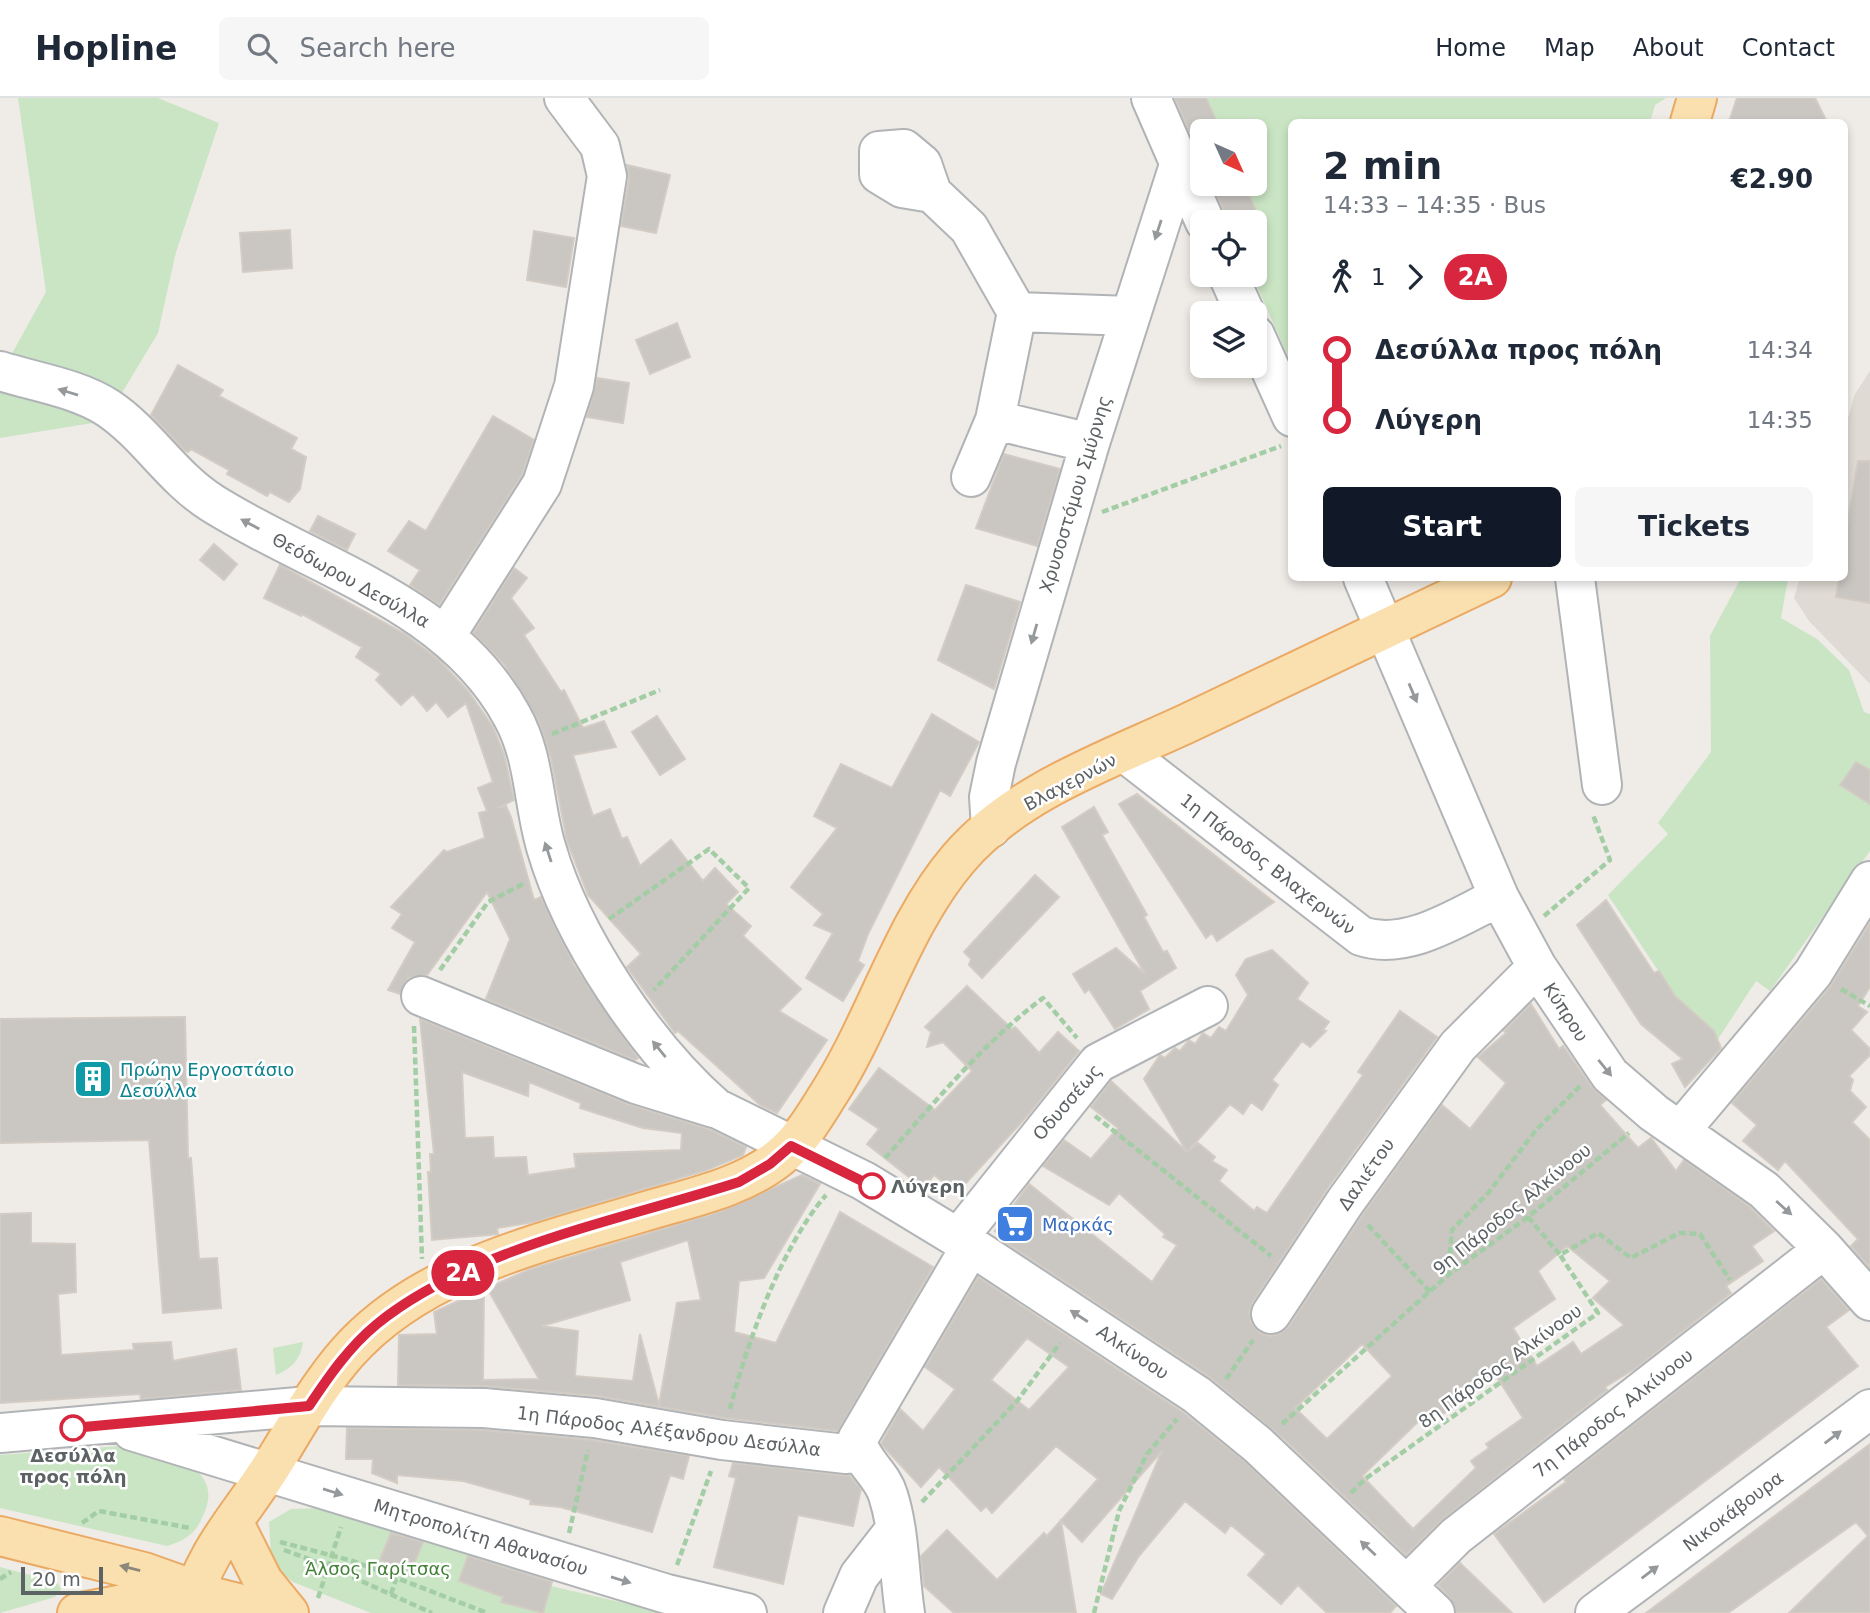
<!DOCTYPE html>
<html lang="en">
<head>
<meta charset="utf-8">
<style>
  :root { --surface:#fff; --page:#f6f6f7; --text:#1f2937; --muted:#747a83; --line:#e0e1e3; --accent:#111827 }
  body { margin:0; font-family:"DejaVu Sans",sans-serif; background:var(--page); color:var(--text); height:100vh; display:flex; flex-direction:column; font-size:26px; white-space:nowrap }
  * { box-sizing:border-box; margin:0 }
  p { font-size:23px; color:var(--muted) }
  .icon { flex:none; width:38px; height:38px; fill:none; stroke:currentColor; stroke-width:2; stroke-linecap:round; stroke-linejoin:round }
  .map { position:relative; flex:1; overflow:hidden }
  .panel { position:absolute; left:1288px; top:21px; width:560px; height:462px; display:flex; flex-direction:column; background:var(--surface); border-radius:10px; box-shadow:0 4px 10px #0003 }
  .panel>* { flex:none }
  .badge { padding:0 14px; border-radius:23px; font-size:24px; line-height:46px }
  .needle { width:46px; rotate:135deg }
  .tools { position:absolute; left:1190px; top:21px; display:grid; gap:14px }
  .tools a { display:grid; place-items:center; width:77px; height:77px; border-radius:10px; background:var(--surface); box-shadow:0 4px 10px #0003; font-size:35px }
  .scale { position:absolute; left:21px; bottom:18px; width:82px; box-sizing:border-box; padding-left:7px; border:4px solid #5d6265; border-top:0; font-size:19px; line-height:24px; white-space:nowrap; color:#5d6265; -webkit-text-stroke:5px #fff; paint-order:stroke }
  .map>.badge { position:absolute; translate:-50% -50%; box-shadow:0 0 0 4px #fff }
  .legs { display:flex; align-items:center; gap:10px; height:77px; padding:0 35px; font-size:23px }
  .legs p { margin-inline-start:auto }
  .summary { display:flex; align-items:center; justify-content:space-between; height:119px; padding:0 35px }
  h1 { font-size:38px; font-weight:600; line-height:52px }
  .primary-button { display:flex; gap:14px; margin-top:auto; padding:14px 35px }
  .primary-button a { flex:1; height:80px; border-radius:10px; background:var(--accent); color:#fff; font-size:28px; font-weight:600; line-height:80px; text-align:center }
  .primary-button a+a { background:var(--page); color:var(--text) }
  ul { padding:0 35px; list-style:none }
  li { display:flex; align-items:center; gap:24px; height:70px; font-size:26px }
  li i { display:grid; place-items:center; width:10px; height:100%; margin:0 9px; background:currentColor }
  li i::after { content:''; width:18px; height:18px; margin:-9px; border:5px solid; border-radius:50%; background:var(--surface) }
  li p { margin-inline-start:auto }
  li:first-child i { background:linear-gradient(#0000 50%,currentColor 0) }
  li:last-child i { background:linear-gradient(currentColor 50%,#0000 0) }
  header { display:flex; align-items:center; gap:42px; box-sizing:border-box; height:98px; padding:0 35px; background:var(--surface); border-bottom:2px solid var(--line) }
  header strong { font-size:33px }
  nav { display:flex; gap:38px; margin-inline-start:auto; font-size:24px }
  .search { width:490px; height:63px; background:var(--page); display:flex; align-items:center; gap:18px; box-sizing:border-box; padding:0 24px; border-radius:10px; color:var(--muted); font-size:26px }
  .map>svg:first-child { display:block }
  .education { fill:#dfdbd4 }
  .green { fill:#cae5c4 }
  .building { fill:#cac6c2; stroke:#d3ccc4; stroke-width:2; fill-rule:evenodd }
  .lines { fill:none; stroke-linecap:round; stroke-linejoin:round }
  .minor-casing { stroke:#b1b4b7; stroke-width:42 }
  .major-casing { stroke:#eaaa64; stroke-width:42 }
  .path { stroke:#a2cda5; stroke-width:4.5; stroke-dasharray:7 3.5; stroke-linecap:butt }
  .minor { stroke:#fff; stroke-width:38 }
  .major { stroke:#fbe0af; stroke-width:38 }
  .oneway { fill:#96999b }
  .oneway2 { fill:#8c887b }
  .line-1-casing { stroke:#fff; stroke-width:16 }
  .line-1 { stroke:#d7263d; stroke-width:10 }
  .stop-1-dot { fill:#fff; stroke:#d7263d; stroke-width:3.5 }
  .labels { text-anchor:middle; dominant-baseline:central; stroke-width:5; stroke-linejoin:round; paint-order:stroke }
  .street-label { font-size:18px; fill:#5d6265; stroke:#fff }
  .culture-label { font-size:18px; fill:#0d838f; stroke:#fff; text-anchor:start }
  .stop-label { font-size:18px; font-weight:bold; fill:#5d6265; stroke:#fff; text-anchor:start }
  .shop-label { font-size:18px; fill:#366cbe; stroke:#fff; text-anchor:start }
  .park-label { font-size:18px; fill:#438139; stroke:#fff }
</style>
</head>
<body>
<header>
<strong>Hopline</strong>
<div class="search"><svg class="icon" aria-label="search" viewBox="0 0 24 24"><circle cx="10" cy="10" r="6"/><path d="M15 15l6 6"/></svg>Search here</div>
<nav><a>Home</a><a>Map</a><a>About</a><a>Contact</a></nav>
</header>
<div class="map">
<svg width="1870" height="1515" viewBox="0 0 1870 1515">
  <rect width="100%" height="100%" fill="#efebe6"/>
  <path class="education" d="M1870,273V586L1809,523L1794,500L1800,480H1844L1845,330L1855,296Z"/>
  <path class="green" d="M18,0H158L219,25L176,154L158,235L105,323L0,340V277L46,194Z
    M1174,0H1666L1655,7L1650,24H1292L1291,265L1252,177H1255V124H1229L1212,86H1255V33H1202V64Z
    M1741,480H1788L1781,520L1817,541L1849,572L1864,614L1870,616V753L1770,893L1756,883L1718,941L1675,898L1608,797L1668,736L1658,725L1711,654L1710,538Z
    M303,1244C301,1261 291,1271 276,1277L273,1250Z
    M119,1348C152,1353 225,1363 205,1413C197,1434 189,1441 167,1448L0,1410V1357Z
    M321,1410L553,1479L551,1488L667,1515H371L293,1484L278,1472L271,1456L269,1424L291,1411Z
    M0,1469L57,1484L61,1491L55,1499L0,1515Z"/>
  <path class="building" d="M1175,0H1206L1221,33H1189Z
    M1737,0H1815L1827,24H1729Z
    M627,67L670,77L656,135L621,128L629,81Z
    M1212,86H1244L1261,124H1229Z
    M290,132L292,170L243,174L240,135Z
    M534,133L574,140L566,189L527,182Z
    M677,225L690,259L650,276L636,242Z
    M178,267L223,292L219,298L297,340L291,351L306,359L300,391L289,404L270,394L267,398L227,376L229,372L191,351L188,354L184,352L151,317Z
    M597,280L629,285L623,325L587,319Z
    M493,318L534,342L522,377L439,507L410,487L420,472L388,453L409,423L426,433Z
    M1004,356L1060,371L1037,448L976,430Z
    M1858,363H1870V505L1836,499L1839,480H1844V445Z
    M318,418L355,436L347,452L310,433Z
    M214,446L237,466L224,482L200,462Z
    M280,467L405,536L439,562L468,593L493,629L504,656L514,702L498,710L506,708L511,719L534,802L541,799L574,867L638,960L635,962L486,901L510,841L487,794L427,877L408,880L400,896L388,892L415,844L392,830L402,816L391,809L444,752L447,754L485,740L479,715L487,713L478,690L493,684L466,605L448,619L436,604L427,613L413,596L401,607L376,582L381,576L356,559L362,549L302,516L301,518L264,500Z
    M514,470L527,480L511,500L534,530L524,537L561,594L564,592L583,630L604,623L616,649L573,657L593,718L610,711L622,741L627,739L640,768L671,742L703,783L715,770L738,794L726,806L751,828L743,838L801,891L779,913L827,942L777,1015L760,1007L678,933L675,935L627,869L641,856L588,797L567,743L551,660L539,624L504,566L473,535Z
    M966,487L1020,504L994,591L938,562Z
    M932,616L979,644L950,698L940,692L868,836L858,863L864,867L843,903L806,880L833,835L814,827L823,816L791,789L837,730L814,718L841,666L892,690Z
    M657,618L685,661L660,677L632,634Z
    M1856,664L1870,672V706L1840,687Z
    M1137,696L1274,804L1217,843L1212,835L1206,840L1119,706Z
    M1094,709L1108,734L1102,737L1147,817L1144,819L1163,854L1167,853L1176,870L1140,893L1149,911L1115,931L1089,891L1085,895L1073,876L1116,850L1145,876L1062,729Z
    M1035,777L1059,799L982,880L969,867L971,861L964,854Z
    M1606,802L1654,875L1659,873L1675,898L1714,933L1721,950L1685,989L1672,966L1683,961L1641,926L1577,827Z
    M1870,825V889L1858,908L1867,914L1851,932L1870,951V957L1849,978L1853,982L1850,993L1866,1009L1852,1024L1870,1042V1170L1851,1148L1858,1141L1785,1063L1778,1072L1743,1043L1757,1027L1732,1005L1830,889Z
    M1272,852L1308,885L1297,901L1329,924L1323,932L1326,933L1310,949L1302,943L1272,982L1278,987L1262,1012L1251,1004L1243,1016L1230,1006L1188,1053L1198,1045L1215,1059L1212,1063L1227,1072L1219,1083L1254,1113L1257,1109L1267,1115L1363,977L1358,974L1400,913L1437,939L1327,1091L1253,1204L1249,1214L1251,1225L1260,1235L1270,1238L1280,1236L1289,1228L1363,1116L1442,1007L1470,1031L1506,985L1478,959L1506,935L1504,933L1531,906L1559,951L1563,948L1592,989L1606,1002L1600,1007L1638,1050L1651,1040L1676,1073L1684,1062L1750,1109L1774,1133L1752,1148L1763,1163L1726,1188L1731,1195L1636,1270L1605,1289L1607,1292L1443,1421L1406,1457L1284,1341L1211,1280L1002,1142L1004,1139L995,1133L1029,1086L1152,1184L1177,1147L1163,1139L1165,1136L1119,1095L1109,1107L1043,1068L1064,1042L1091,1061L1118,1030L1091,1009L1111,983L1187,1054L1144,981L1160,957L1165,960L1175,950L1180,953L1189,942L1195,946L1203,935L1211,940L1219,929L1226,933L1248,897L1236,877L1246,861ZM1567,1148L1610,1183L1593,1200L1624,1227L1581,1256L1573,1244L1537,1268L1513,1230L1555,1201L1538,1173ZM1362,1246L1392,1278L1327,1341L1295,1310ZM1495,1276L1523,1320L1486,1346L1489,1350L1471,1363L1476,1370L1413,1431L1362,1378L1427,1315L1434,1323Z
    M967,888L1012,931L1015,929L1039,955L1058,934L1079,953L1028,1017L957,1095L934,1077L923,1090L867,1046L879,1031L849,1011L879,970L935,1012L972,973L943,944L927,949L931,934L925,929Z
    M185,919L188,1060H191L199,1161L217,1160L221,1210L163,1215L149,1042L0,1045V921Z
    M420,921L628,1006L709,1031L746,1049L743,1057L707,1072L534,1124L497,1130L498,1136L432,1142L428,1074H431L430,1056H434ZM462,974L528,998L529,984L581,1005L580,1010L643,1030L682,1035L681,1052L574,1056L576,1070L528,1077L526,1059L494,1060L493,1039L465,1040Z
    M802,1077L820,1086L764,1180L739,1183L734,1234L776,1245L840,1114L933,1169L838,1333L725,1320L597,1298L486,1288L398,1287L399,1237L437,1236L434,1214L484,1191L483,1282L539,1281L487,1190L531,1171L722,1113ZM688,1142L701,1202L677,1205L659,1307L640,1236L633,1283L575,1278L578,1233L542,1228L630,1202L620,1164Z
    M31,1115V1145L75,1146L76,1194L58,1196L61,1257L134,1252L133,1246L171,1244L173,1263L236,1251L241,1292L141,1301L140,1296L0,1305V1116Z
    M978,1179L1184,1315L1244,1363L1396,1508L1390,1515H1327L1298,1487L1281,1506L1248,1477L1266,1456L1231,1427L1225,1435L1185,1403L1139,1458L1112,1501L1101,1496L1162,1353L1082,1444L1061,1423L1076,1515H954L924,1488L921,1458L947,1432L997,1482L1044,1435L1047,1438L1098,1381L1056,1348L992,1415L986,1408L981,1413L939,1369L921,1389L881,1346L900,1311L923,1333L955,1291L925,1269ZM1027,1240L1069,1269L1029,1312L991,1282Z
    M1821,1181L1849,1212L1826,1229L1858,1268L1544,1504L1494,1436L1566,1384L1564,1381Z
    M347,1330L483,1332L592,1342L689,1358L683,1381L670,1377L652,1434L560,1409L530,1406L531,1402L463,1383L397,1377V1385L372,1375L373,1361H346Z
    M1870,1346V1515H1789L1868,1438L1856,1424L1728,1515H1646Z
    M733,1365L850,1378L861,1391L853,1428L798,1417L783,1486L714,1469L736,1380L729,1378Z
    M391,1435L423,1444L411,1473L380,1462Z
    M468,1458L552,1484L543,1515L501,1504L503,1499L459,1483Z
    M1460,1465L1512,1515H1456L1450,1500L1438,1487Z"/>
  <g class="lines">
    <defs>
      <path id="minor" d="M1151,0L1205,124
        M932,95L902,90L879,76V53L904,51L922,66L932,95L969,130L1017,214L995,322L971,379
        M1228,177L1245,215
        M1017,214L1130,218
        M1255,237L1292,319
        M0,273C35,284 77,290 108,310C147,336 171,379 212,405C315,470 450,504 512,618C535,659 533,705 546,749C572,839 646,949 716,1010L864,1083L971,1148L1197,1297L1258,1347L1435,1515
        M995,322L1090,345
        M1363,480L1499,799L1537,869L1610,977L1654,1015L1764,1092L1824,1151L1870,1203
        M1575,480L1602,687
        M446,537L542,386L574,288L607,78L600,48L564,0
        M1125,655L1361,838C1407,854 1459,818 1499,799
        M991,730L989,699L996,665L1090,345L1179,67
        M421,898L636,986L714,1010
        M1680,1033L1813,875L1870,783
        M958,1140L1098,965L1208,908
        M1271,1216L1345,1104L1458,948L1537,869
        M132,1333L667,1496L747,1515
        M0,1335L309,1308L484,1310L595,1320L722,1342L846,1356L860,1354
        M1407,1487L1456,1438L1824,1151
        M843,1515L859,1478L894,1433
        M905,1515C899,1477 900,1434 888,1397C882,1376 860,1363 857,1342L971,1148
        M1595,1515L1870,1311"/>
      <path id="major" d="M1690,24L1697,0
        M238,1433L263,1483L289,1515
        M0,1438L144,1474L217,1500L278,1515
        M77,1515L192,1493
        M188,1515C205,1450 240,1419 274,1364C297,1327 318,1288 347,1255C421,1171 541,1145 643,1114C689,1100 742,1090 780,1059C801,1042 814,1019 828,997C876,922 902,826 959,760C1017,692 1114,660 1192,623C1292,576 1392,528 1492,480"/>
    </defs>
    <use href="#minor" class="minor-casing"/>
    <use href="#major" class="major-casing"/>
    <path class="path" d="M1102,414L1281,348
      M552,636L660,592
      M1544,818L1610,762L1593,717
      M609,821L709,751L749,790L654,892
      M440,872L488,804L525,785
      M1841,891L1870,908
      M414,928L422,1161
      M1095,1018L1271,1158
      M885,1060C935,1004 983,945 1043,900L1077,940
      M1528,1119L1560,1157
      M1368,1127L1431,1195
      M1448,1177L1452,1132L1489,1094L1536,1032L1581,987
      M1226,1281L1253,1242
      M730,1311C747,1245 781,1149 826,1097
      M1282,1326L1448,1177L1528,1119L1629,1035
      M1351,1395L1365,1381L1598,1215L1560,1157L1598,1135L1631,1160L1679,1135L1700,1136L1730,1182
      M922,1404L1017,1303L1060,1245
      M82,1425L99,1413L190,1430
      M569,1435L588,1352
      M280,1444L353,1463L487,1515
      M284,1452L328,1468L432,1515
      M677,1467L711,1373
      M0,1481L11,1474
      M391,1496L396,1481
      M318,1500L341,1429
      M1094,1515L1119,1413L1147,1356L1177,1321"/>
    <use href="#minor" class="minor"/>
    <use href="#major" class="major"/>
  </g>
  <defs><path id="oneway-solid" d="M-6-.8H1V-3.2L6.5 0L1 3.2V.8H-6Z" transform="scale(1.75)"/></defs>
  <g class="oneway">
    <use href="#oneway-solid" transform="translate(1158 132) rotate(108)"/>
    <use href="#oneway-solid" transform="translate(68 294) rotate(-163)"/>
    <use href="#oneway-solid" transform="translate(250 426) rotate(-152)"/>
    <use href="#oneway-solid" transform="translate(1034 536) rotate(106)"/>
    <use href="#oneway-solid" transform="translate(1413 595) rotate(67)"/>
    <use href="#oneway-solid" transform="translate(548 754) rotate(-108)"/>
    <use href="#oneway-solid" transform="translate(659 951) rotate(-129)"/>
    <use href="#oneway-solid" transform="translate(1605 970) rotate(51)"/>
    <use href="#oneway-solid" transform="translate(1784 1110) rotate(42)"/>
    <use href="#oneway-solid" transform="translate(1079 1218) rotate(-147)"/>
    <use href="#oneway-solid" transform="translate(1833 1339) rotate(-37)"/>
    <use href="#oneway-solid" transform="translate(333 1394) rotate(17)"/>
    <use href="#oneway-solid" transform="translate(1368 1450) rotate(-137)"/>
    <use href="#oneway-solid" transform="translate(1650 1474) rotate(-37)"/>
    <use href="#oneway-solid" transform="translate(621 1482) rotate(17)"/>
  </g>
  <use class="oneway2" href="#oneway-solid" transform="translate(130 1470) rotate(-166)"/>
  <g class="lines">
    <defs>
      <path id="line-1" d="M73,1330L309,1308C329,1278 349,1249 377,1226C470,1150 625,1121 739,1084L770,1066L791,1048L872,1088"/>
    </defs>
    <use href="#line-1" class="line-1-casing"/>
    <use href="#line-1" class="line-1"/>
  </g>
  <defs>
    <symbol id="building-square" viewBox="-11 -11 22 22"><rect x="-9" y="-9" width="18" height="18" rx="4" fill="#0f9aa8" stroke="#fff"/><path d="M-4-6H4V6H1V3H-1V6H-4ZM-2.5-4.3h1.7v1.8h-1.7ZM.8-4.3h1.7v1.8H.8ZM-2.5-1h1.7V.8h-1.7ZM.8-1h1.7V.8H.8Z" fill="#fff"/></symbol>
    <symbol id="supermarket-square" viewBox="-11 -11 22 22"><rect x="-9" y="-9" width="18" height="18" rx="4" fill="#3f7fe0" stroke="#fff"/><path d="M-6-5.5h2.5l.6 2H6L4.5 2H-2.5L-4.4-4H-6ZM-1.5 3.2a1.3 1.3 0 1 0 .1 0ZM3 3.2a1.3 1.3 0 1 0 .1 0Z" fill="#fff"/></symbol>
  </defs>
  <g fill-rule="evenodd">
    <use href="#building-square" x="71" y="959" width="44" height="44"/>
    <use href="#supermarket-square" x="993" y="1104" width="44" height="44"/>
  </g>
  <g class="stop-1-dot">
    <circle cx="872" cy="1088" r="12"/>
    <circle cx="73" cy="1330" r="12"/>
  </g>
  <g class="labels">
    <g class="street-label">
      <text transform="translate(1075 396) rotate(-73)">Χρυσοστόμου Σμύρνης</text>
      <text transform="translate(351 482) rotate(29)">Θεόδωρου Δεσύλλα</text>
      <text transform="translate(1070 684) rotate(-28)">Βλαχερνών</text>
      <text transform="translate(1268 766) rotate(38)">1η Πάροδος Βλαχερνών</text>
      <text transform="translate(1566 914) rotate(57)">Κύπρου</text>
      <text transform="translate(1067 1004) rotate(-49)">Οδυσσέως</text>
      <text transform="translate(1366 1076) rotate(-55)">Δαλιέτου</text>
      <text transform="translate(1512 1111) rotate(-39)">9η Πάροδος Αλκίνοου</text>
      <text transform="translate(1133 1254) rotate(34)">Αλκίνοου</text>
      <text transform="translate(1500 1268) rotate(-36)">8η Πάροδος Αλκίνοου</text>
      <text transform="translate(1613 1315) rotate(-38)">7η Πάροδος Αλκίνοου</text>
      <text transform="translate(669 1333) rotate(7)">1η Πάροδος Αλέξανδρου Δεσύλλα</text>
      <text transform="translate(1733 1413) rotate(-37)">Νικοκάβουρα</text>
      <text transform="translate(481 1439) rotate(17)">Μητροπολίτη Αθανασίου</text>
    </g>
    <g class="culture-label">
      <text x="120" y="971">Πρώην Εργοστάσιο<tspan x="120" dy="21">Δεσύλλα</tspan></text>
    </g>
    <g class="stop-label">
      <text x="891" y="1088">Λύγερη</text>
      <text x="73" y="1357" text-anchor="middle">Δεσύλλα<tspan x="73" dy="21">προς πόλη</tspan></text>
    </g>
    <g class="shop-label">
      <text x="1042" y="1126">Μαρκάς</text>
    </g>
    <g class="park-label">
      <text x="378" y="1470">Άλσος Γαρίτσας</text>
    </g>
  </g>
</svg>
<div class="tools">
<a><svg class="needle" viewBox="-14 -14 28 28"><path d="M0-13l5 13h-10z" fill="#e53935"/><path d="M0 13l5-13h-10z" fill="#747a83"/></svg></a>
<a><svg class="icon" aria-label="locate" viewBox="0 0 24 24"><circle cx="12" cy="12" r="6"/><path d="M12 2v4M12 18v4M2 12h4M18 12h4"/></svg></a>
<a><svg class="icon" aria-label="layers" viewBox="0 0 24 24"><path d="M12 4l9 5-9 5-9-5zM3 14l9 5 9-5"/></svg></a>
</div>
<div class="scale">20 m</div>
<b class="badge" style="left:463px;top:1175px;background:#d7263d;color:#fff">2Α</b>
<section class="panel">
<div class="summary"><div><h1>2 min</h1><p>14:33 – 14:35 · Bus</p></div><b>€2.90</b></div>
<div class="legs"><svg class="icon" aria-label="walk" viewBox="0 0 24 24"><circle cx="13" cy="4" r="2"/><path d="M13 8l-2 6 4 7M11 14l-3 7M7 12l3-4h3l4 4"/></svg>1<svg class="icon" aria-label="forward" viewBox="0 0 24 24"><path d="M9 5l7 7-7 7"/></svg><b class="badge" style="background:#d7263d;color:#fff">2Α</b></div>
<ul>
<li><i style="color:#d7263d"></i><b>Δεσύλλα προς πόλη</b><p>14:34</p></li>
<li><i style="color:#d7263d"></i><b>Λύγερη</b><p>14:35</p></li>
</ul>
<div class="primary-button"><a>Start</a><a>Tickets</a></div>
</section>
</div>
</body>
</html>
